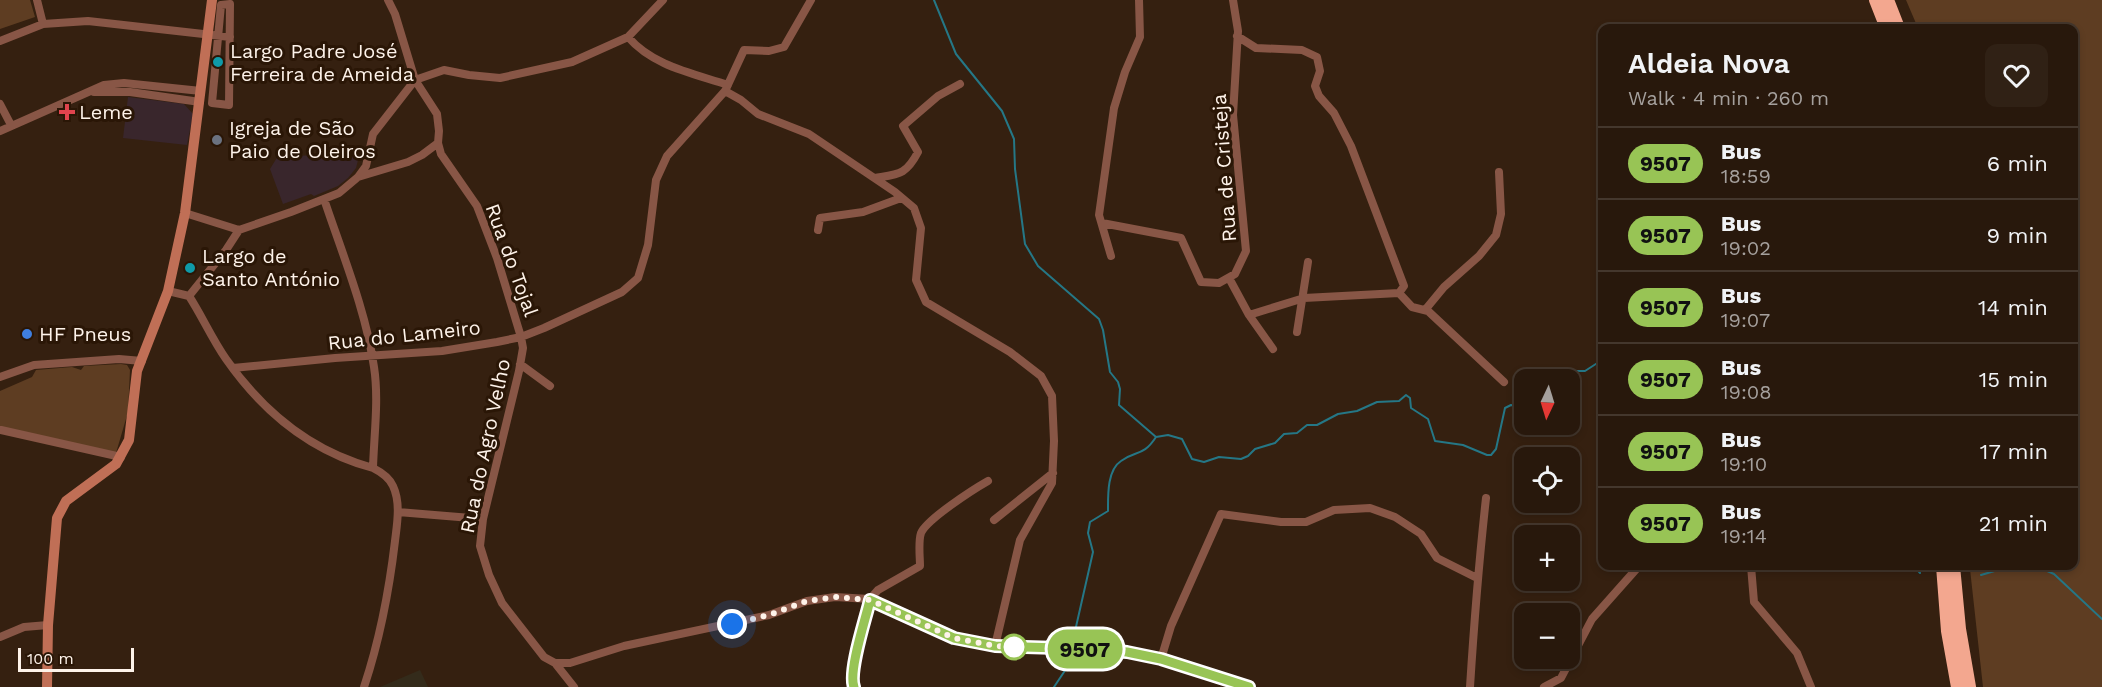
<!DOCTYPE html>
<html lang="en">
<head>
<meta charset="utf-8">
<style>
  :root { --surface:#28180c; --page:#302115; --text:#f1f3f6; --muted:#a5a09d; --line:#44372d }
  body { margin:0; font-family:"Work Sans",sans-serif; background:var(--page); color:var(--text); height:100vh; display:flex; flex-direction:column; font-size:22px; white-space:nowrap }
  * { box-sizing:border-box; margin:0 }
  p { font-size:20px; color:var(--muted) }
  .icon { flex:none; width:33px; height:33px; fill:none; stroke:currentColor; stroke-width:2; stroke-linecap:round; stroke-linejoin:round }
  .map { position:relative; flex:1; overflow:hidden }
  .drawer { position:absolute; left:1598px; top:24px; width:480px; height:546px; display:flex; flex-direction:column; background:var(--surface); border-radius:12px; box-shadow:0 3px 9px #0003,0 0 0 2px var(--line) }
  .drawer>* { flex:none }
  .badge { padding:0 12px; border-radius:20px; font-size:21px; line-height:39px }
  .needle { width:39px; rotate:184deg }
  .tools { position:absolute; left:1514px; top:369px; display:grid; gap:12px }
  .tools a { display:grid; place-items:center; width:66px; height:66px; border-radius:12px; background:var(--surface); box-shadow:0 3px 9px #0003,0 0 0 2px var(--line); font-size:30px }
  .scale { position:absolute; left:18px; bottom:15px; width:116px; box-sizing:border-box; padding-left:6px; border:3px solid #fef3ea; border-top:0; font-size:16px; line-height:21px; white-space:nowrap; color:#fef3ea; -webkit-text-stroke:4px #2a1606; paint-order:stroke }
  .you { position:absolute; width:30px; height:30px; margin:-15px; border:4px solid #fff; border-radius:50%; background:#1a73e8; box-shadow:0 0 0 9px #1a73e833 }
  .map>.badge { position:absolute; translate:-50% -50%; box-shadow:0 0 0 3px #fff }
  .round { display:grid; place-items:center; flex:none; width:63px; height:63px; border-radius:12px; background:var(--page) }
  .head { display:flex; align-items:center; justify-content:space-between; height:102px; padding:0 30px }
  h1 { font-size:28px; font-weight:600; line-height:45px }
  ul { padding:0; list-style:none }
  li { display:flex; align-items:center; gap:18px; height:72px; padding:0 30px; border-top:2px solid var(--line) }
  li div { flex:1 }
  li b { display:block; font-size:22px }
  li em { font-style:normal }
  li .badge { min-width:66px; font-weight:700; text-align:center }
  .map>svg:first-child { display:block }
  .industrial { fill:#342b1b }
  .education { fill:#39262c }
  .green { fill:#5e3d22 }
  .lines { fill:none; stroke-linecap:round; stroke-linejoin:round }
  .stream { stroke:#257786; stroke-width:2 }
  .minor { stroke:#885646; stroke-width:8 }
  .secondary { stroke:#c06f56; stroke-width:10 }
  .motorway { stroke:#f3a78f; stroke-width:14 }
  .line-casing { stroke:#fff; stroke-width:14 }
  .line { stroke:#98c455; stroke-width:9 }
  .walk { stroke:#fef3ea; stroke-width:6; stroke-dasharray:0 10.8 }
  .culture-dot { fill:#0f9aa8; stroke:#2a1606; stroke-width:2 }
  .health-dot { fill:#e0444e; stroke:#2a1606; stroke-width:2 }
  .worship-dot { fill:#6b7280; stroke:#2a1606; stroke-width:2 }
  .shop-dot { fill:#3f7fe0; stroke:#2a1606; stroke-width:2 }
  .stop-dot { fill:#fff; stroke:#98c455; stroke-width:3 }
  .labels { text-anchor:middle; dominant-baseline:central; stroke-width:6; stroke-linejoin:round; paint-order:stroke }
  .poi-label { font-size:20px; fill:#fef3ea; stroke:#2a1606; text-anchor:start }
  .street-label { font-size:20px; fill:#fef3ea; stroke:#2a1606 }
</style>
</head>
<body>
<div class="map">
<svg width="2102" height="687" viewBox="0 0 2102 687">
  <rect width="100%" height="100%" fill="#352010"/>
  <path class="industrial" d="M420,670L428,687H380Z"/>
  <path class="education" d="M128,97L184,104L193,114L187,145L123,138Z
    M341,155L359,156L356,168L348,178L338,186L314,196L311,194L283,204L270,169L278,156Z"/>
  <path class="green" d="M0,0H30L35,17L0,29Z
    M1906,0H2102V687H1983L1970,569V566H2073V28H1918Z
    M121,364L127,365L130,370L128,412L116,453L0,428V391L32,377L36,370L72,367L81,370L84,366Z"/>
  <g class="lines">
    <path class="stream" d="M934,0L956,54L1002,111L1014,139L1015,169L1025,244L1038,266L1099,319L1103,330L1110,372L1118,382L1120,389L1119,405L1156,437
      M1548,380L1551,374L1562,371H1585L1602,360
      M1156,437L1168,435L1182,439L1192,459L1204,462L1219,457L1241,459L1248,456L1255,449L1275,443L1284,434L1297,433L1307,425H1317L1338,414L1357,411L1377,402L1399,401L1406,395L1410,398L1411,408L1428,419L1435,441L1463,445L1487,455H1491L1496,449L1505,408L1511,405L1524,409
      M1914,566L1920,573
      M1981,575L1998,570L2036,566L2054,574L2102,619
      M1073,640L1093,552L1088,533L1090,522L1108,511C1108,496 1107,470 1121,461C1136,450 1143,457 1156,437
      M1054,687L1072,660L1073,653"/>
    <path class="minor" d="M37,0L43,24
      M388,0L395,14L415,80L437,114L439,131L438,143L441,154L477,206L497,258L521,337L523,348L519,371L483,519L480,546L489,575L502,603L544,657L555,663H570L624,646L769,615L807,601L835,597L870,599L954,638L995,646L1093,649L1127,652L1161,659L1249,687
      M230,4L229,105L212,103L221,5Z
      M1237,36L1256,48L1302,50L1317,57L1320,71L1315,86L1319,96L1334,113L1351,146L1404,286L1399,293L1304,298L1249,315
      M628,37C653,66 692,73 728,85
      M0,41L43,24L88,21L230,37
      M725,91L741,100L758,114L809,134L895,192L914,208L921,228L916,280L926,302L1010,352L1041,376L1052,396L1054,441L1052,483L1020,540L995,646
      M94,92H130L200,102
      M0,104L11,125
      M0,131L104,85L124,83L201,91
      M358,177L366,166L373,134L415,80L444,70L469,75L500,78L572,62L628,37L663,0
      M875,178C899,174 906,175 918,152L903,126L938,96L960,84
      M324,199C342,253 366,311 374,367C379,399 374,435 373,468C381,472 389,477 393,486C401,503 397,524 395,541C389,592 380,639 364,687
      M185,213L239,230
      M1102,223L1181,238L1201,282L1219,283L1235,274L1246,251L1233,115L1238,31L1233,0
      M239,230L291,212L339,193L358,177L408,162L422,155L438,143
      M818,230L820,218L863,212L901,198
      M1111,256L1099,215L1114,108L1125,72L1140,37L1139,0
      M1229,278L1249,315L1273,349
      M168,291L189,296
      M1399,293L1412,307L1428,311L1504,382
      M189,296C202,316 212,339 226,359C263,412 310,451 373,468
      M189,296L226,250L239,230
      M1425,310L1444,287L1479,256L1496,235L1501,214L1499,172
      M1297,332L1308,262
      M520,364L550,386
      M233,368L335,358L442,351L497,342L521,337L544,328L622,292L638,278L648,245L656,180L667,156L725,91L744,50L769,51L784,47L811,0
      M0,377L34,365L119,359L142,361
      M1,430L121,457
      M398,512L483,519
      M994,520L1053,473
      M1751,566L1754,602L1797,653L1811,687
      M0,637L24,627L48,625
      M1161,659L1171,626L1221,514L1281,522H1306L1334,510L1370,508L1395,517L1421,534L1437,558L1477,578
      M555,663L574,687
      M854,687L852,683L854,666L870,599L878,590L920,566C920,557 918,542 921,533C927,519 974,489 988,481
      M1470,687C1474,624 1479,561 1486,498
      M1544,687L1561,678L1592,619L1639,566"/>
    <path class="secondary" d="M47,687L48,625L57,518L66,501L116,464L129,440L137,371L168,291L185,213L212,0"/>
    <path class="motorway" d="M1876,0L1887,28
      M1887,0L1898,28
      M1943,566L1948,631L1958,687
      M1953,566L1959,629L1969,687"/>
  </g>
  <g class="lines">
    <defs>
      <path id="line" d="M854,687C848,671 866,618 870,600L954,638L995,646L1093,649L1127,652L1161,659L1249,687"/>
    </defs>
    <use href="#line" class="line-casing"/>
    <use href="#line" class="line"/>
    <path class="walk" d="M732,624L769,615L807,601L836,597L870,600L954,638L995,646L1014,647"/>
  </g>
  <g class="culture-dot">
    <circle cx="218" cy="62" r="6"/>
    <circle cx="190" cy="268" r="6"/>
  </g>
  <path class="health-dot" d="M64 103h6v6h6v6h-6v6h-6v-6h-6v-6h6z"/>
  <circle class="worship-dot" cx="217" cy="140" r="6"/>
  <circle class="shop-dot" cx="27" cy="334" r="6"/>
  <circle class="stop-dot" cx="1014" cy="647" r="12"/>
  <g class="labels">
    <g class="poi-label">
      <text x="230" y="51">Largo Padre José<tspan x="230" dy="23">Ferreira de Ameida</tspan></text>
      <text x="79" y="112">Leme</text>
      <text x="229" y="128">Igreja de São<tspan x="229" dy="23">Paio de Oleiros</tspan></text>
      <text x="202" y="256">Largo de<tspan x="202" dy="23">Santo António</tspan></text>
      <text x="39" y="334">HF Pneus</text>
    </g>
    <g class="street-label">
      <text transform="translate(1224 168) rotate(-94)">Rua de Cristeja</text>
      <text transform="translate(512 260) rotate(70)">Rua do Tojal</text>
      <text transform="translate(404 335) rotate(-6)">Rua do Lameiro</text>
      <text transform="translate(485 446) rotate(-78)">Rua do Agro Velho</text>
    </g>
  </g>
</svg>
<div class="tools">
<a><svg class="needle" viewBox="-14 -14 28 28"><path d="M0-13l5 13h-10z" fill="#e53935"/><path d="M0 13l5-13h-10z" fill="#a5a09d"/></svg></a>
<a><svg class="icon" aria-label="locate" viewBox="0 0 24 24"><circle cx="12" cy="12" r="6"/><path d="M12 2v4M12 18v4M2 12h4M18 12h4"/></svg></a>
<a>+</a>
<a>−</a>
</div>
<div class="scale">100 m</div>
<div class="you" style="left:732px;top:624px"></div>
<b class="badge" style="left:1085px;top:649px;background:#98c455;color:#111">9507</b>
<section class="drawer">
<div class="head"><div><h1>Aldeia Nova</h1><p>Walk · 4 min · 260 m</p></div><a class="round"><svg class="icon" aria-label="heart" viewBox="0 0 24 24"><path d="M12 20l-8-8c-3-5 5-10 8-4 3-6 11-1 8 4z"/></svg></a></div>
<ul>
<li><span class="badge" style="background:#98c455;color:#111">9507</span><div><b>Bus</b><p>18:59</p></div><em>6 min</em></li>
<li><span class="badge" style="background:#98c455;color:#111">9507</span><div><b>Bus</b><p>19:02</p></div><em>9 min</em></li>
<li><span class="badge" style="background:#98c455;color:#111">9507</span><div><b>Bus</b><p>19:07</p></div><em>14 min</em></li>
<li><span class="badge" style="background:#98c455;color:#111">9507</span><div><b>Bus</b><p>19:08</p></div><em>15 min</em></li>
<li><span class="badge" style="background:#98c455;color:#111">9507</span><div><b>Bus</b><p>19:10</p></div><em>17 min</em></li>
<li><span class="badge" style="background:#98c455;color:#111">9507</span><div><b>Bus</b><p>19:14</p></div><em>21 min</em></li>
</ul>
</section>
</div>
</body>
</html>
